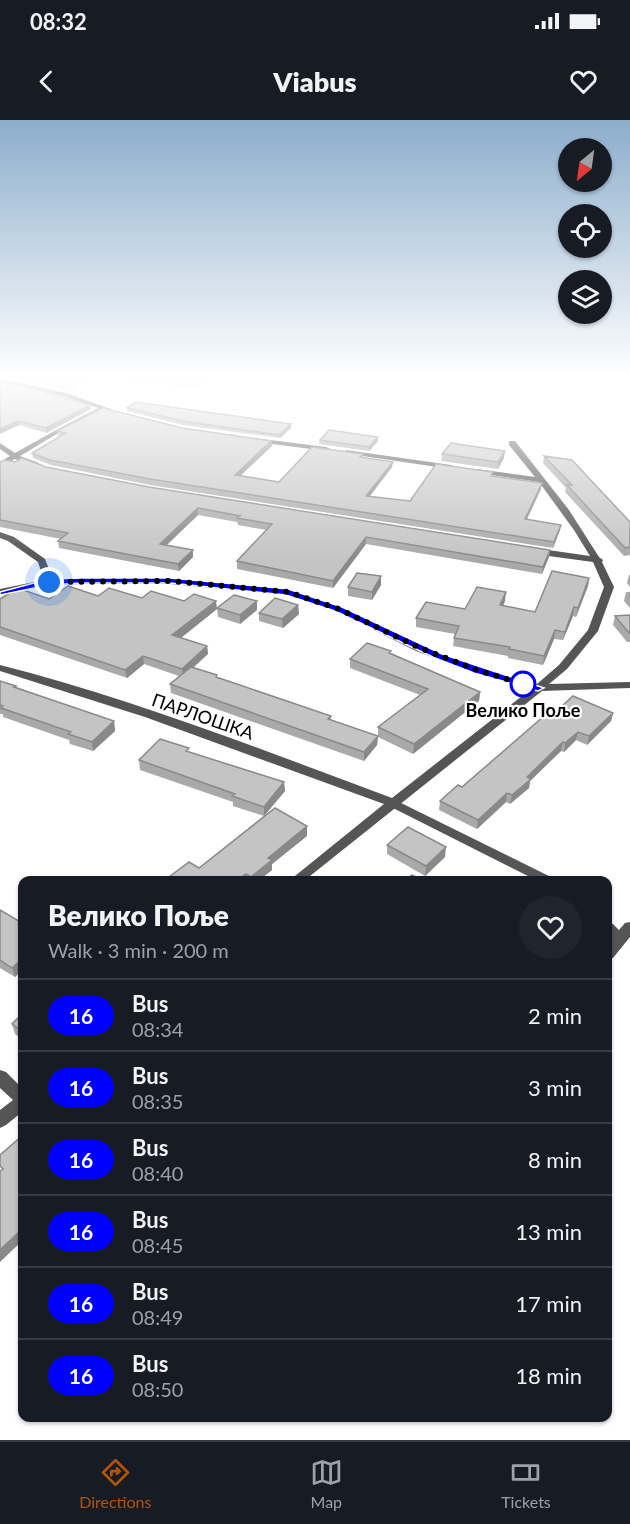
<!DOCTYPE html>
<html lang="en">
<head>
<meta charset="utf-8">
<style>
  :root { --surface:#171b24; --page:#20242c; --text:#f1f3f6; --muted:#9ea1a6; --line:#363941; --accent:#b45309 }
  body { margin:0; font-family:Lato,sans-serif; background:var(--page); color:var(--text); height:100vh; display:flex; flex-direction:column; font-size:22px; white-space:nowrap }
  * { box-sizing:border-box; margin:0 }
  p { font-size:20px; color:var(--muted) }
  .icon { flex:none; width:33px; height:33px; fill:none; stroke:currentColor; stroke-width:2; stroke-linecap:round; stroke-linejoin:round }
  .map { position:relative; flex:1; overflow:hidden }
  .panel { position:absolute; left:18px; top:756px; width:594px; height:546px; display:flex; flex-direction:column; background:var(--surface); border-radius:12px; box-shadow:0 2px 4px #0004 }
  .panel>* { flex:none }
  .badge { padding:0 12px; border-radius:20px; font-size:21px; line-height:39px }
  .needle { width:39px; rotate:209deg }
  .tools { position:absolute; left:558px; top:18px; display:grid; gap:12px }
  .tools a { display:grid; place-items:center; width:54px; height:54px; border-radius:50%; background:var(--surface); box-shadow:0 2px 4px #0004; font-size:30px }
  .you { position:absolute; width:30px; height:30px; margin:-15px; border:4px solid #fff; border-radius:50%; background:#1a73e8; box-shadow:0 0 0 9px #1a73e833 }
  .map>.badge { position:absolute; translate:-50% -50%; box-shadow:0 0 0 3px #fff }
  .round { display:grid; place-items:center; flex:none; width:63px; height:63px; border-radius:32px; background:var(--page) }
  .head { display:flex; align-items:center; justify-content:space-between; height:102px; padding:0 30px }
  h1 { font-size:28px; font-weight:800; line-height:45px }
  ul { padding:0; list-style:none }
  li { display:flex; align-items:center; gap:18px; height:72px; padding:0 30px; border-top:2px solid var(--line) }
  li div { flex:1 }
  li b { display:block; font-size:22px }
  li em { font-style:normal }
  li .badge { min-width:66px; font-weight:700; text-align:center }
  .status { display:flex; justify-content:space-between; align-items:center; height:42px; padding:0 30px; background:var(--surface); direction:ltr }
  .status svg { height:16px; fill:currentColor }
  header { display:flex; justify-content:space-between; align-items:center; height:78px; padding:0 30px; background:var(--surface); font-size:27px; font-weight:800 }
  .tab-bar { display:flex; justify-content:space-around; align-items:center; height:84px; border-top:2px solid var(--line); background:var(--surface); font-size:16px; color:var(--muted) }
  .tab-bar a { display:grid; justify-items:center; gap:3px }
  .tab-bar .current { color:var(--accent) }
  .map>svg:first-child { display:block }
  .green { fill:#dcdcdc }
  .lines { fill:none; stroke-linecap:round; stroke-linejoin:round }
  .service { fill:#555; fill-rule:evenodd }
  .minor { fill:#555; fill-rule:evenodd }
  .wall { fill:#a9a9a9 }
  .shaded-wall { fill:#898989 }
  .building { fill:#c4c4c4; stroke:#898989; stroke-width:1.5 }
  .line { fill:#00f; stroke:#fff; stroke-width:1.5 }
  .walk { stroke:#000; stroke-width:6; stroke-dasharray:0 10.8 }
  .stop-dot { fill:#fff; stroke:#00f; stroke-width:3 }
  .labels { text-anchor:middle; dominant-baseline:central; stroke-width:4.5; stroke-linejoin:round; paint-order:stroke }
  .stop-label { font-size:18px; font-weight:bold; fill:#000; stroke:#fff }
  .street-label { font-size:18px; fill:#000; stroke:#fff }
</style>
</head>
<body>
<div class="status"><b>08:32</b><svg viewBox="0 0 49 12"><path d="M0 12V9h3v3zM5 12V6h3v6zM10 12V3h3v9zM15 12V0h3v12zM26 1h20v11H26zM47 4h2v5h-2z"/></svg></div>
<header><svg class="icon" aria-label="back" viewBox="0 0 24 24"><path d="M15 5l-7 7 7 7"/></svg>Viabus<svg class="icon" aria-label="heart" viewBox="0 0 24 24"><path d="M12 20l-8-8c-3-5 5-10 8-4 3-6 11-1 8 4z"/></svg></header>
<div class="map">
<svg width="630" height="1320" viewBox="0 0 630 1320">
  <rect width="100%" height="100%" fill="#fff"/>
  <path class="green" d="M28,255H92L73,272L22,259Z
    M111,255H214L195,269Z"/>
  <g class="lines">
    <path class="service" d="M393,679L551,757L553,760H536L389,686L387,683Z
      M630,802V817L613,838L608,839V824L611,820L608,816V803L613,804L619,810L625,803Z"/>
    <path class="minor" d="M0,259L66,273L119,292L116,294L104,290L60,312L20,336L39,343V347H33L15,339L0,347V342L10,336L0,329V323L15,333L56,310L98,288L62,276L0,263Z
      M254,318L326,327L330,329L326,331L257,322L253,320Z
      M509,321H515L569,390L599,437L603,440L602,442L614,467L598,511L567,549L549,564L630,562V568L542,571L305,760H290L384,684L145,597L0,551V545C133,579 263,630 392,678L531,569L473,553L416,531L336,491L287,475L170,464H82L49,465L0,475V469L44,460L38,442L8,421L0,418V412L14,417L45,439L53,459L170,458L288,469L342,487L424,527L481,549L537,564L559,545L588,510L604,467L593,442L534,434L530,431L534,428L590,436L574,410L539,362L477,353L473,351L477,349L535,357L509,325Z
      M346,330L451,345L455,347L451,349L349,334L345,332Z
      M0,950L6,952L22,968V992L6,1005L0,1008V990L13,980L0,968Z"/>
  </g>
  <path class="wall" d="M50,275L90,285L91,289L46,313L19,305L0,314Z
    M127,288L291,304V308L280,318L183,305L127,291Z
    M182,308L271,321L272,326L240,355L279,362L363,334V338L392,347L370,376L410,381L493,356L541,369L527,399L560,410L553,428L150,365L51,345L33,338L32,333L60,317L58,316L57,311Z
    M378,317V321L369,331L319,324L320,320Z
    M442,334L504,338L498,349L441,341Z
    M544,336L630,402V435L624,436L565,372L566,368L543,343Z
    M0,342L46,347L149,367L550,430L549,437L542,454L366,424L333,468L237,449V441L266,410L238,405L237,402L198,395L167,425L193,437L179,451L59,428L58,421L61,419L0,407Z
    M629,455H630V467L627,463Z
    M381,456V465L372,480L348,476V467Z
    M589,458L588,466L576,497L573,496L563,520L554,519L543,545L508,538V536L453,526L454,518L455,514L416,507V498L465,489L505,481L503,486L535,492Z
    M626,472H630V488L624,481Z
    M98,476L184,481L217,489L181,518L207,526L208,534L193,547L217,555V557L331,596V601L378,616V607L420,575L350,548V539L391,533L480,572L479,581L413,634L378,617L377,625L364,641L171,573L170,564L179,556L144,544L127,558L0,515V479H49Z
    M298,485L299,494L283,508L259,501V493Z
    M217,488L257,490L240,504L218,497Z
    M630,495V522H627L613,505L615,496Z
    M0,561L17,568L114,601L115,611L93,631L70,624L69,620L3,597V594H0Z
    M613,593L611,601L587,625L576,620L564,632L561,631L530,661L529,668L510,684L506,682L477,709L439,690L440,681L462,667L549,598Z
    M189,632L284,662L285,671L264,696L233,686V682L140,650L139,640Z
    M307,716L272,744V750L259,760H165L199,748Z
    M387,725L445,737L425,756L387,734Z
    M0,790L22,803V850L15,857L0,848Z
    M22,894V919L15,914L12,904Z"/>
  <path class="shaded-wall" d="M90,285L91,289L46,313V308Z
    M18,301L19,305L0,314V309Z
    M291,304V308L280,318L279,315Z
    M378,317V321L369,331V327Z
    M271,321L272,326L236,360L235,355Z
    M505,331L504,338L498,349V342Z
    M393,342L392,347L366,381V376Z
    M542,363L541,369L524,405L525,399Z
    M198,388V395L160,431V424Z
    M561,405L560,410L553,428L554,422Z
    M366,417V424L333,468V461Z
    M193,430V437L179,451L178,444Z
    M550,430L549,437L542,454L543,447Z
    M381,456V465L372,480V472Z
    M589,458L588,466L576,497L578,488Z
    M506,472L505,481L499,494L500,485Z
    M216,481L217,489L173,524L172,515Z
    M257,481V490L240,504V495Z
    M298,485L299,494L283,508L282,499Z
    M574,487L573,496L563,520L565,512Z
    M555,510L554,519L543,545L544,536Z
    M207,526L208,534L183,557L182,549Z
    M143,536L144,544L127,558L125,550Z
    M480,572L479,581L413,634L414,624Z
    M613,593L611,601L587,625L589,616Z
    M114,601L115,611L93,631L92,622Z
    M578,612L576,620L564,632L565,623Z
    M378,616L377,625L364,641V632Z
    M563,622L561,631L530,661L529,668L510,684L512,675L527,657Z
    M284,662L285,671L264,696V687Z
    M507,673L506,682L477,709L478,700Z
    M307,706V716L272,744V750L259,760H251V757L268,738Z
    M446,727L445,737L425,756L426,746Z
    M246,754V760H237Z
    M22,839V850L15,857L12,848Z
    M22,1109V1121L0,1142V1130Z"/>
  <path class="building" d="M0,263L9,264L50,273L47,274L90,285L46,308L18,301L0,309Z
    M135,282L291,304L279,315L183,301L127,288Z
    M103,288L182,308L271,321L235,355L279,362L312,327L363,334L360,337L393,342L366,376L410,381L436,344L493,352L491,356L542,363L525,399L561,405L554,422L150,359L50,340L32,333L66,313L57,311Z
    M329,310L378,317L369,327L320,320Z
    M451,323L505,331L498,342L442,334Z
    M544,336L572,340L630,402V427L625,428L567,365H572Z
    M22,338L46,347L149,367L550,430L543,447L366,417L333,461L237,441L272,404L237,398L240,396L198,388L160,424L193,430L178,444L58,421L68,413L0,400V342L5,340L15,342Z
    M552,451L589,458L578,488L574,487L565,512L555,510L544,536L509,529L510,527L454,518L459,506L416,498L426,482L465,489L477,467L506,472L500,485L535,492Z
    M357,453L381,456L372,472L348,467Z
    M68,466L98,476L109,468L142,478L151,471L184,481L194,474L216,481L172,515L207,526L182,549L143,536L125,550L0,507V479L18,468L49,479Z
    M234,475L257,481L240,495L217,488Z
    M275,478L298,485L282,499L259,493Z
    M630,495V513H629L615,496Z
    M367,523L391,531L389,533L480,572L414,624L378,607L428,569L350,539Z
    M191,547L217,555L216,557L331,596L328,599L378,616L364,632L170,564Z
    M0,561L16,566L14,567L114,601L92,622L68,614L71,612L1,588L3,586L0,585Z
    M573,576L613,593L589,616L578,612L565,623L563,622L527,657L531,659L512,675L507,673L478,700L440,681L458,665L462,667L544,596L549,598Z
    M160,619L189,628L186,631L284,662L264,687L232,676L235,674L139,640Z
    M275,688L307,706L268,738L272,740L251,757L246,754L237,760H165L189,742L199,748Z
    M408,707L446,727L426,746L387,725Z
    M412,755L422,760H406Z
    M0,790L22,803V839L12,848L0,840Z
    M22,894V911L12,904Z
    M22,1016V1109L0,1130V1051L3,1049L0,1046V1035Z"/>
  <linearGradient id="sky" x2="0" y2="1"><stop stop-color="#8cadcc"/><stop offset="0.58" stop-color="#fff"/><stop offset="1" stop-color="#fff" stop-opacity="0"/></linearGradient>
  <rect width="630" height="440" fill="url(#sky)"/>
  <path class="line" d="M82,458H170L288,469L342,487L442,534L544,568L538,571L474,553L435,538L335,491L286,475L170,463H82L49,465L0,475V472L49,459Z"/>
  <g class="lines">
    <path class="walk" d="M49,462L170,461L288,472L339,489L420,528L477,550L523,564"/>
  </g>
  <circle class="stop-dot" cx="523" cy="564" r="12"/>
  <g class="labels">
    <g class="stop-label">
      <text x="523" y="590">Велико Поље</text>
    </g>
    <g class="street-label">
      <text transform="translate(203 596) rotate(19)">ПАРЛОШКА</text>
    </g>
  </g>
</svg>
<div class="tools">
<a><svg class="needle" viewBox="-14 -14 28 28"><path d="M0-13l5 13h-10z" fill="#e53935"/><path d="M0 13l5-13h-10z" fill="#9ea1a6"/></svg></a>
<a><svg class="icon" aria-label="locate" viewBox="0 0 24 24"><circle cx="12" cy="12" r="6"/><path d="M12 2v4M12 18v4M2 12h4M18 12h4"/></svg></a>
<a><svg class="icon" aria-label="layers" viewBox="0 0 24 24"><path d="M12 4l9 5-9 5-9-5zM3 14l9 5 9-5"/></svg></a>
</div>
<div class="you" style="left:49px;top:462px"></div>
<section class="panel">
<div class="head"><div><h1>Велико Поље</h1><p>Walk · 3 min · 200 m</p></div><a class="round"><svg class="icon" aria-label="heart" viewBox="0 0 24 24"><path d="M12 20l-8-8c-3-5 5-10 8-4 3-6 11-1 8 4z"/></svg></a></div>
<ul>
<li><span class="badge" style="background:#00f;color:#fff">16</span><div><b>Bus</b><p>08:34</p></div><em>2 min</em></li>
<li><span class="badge" style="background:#00f;color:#fff">16</span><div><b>Bus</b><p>08:35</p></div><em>3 min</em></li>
<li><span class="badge" style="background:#00f;color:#fff">16</span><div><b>Bus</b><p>08:40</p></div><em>8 min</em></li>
<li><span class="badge" style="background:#00f;color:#fff">16</span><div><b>Bus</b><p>08:45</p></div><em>13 min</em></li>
<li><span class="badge" style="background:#00f;color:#fff">16</span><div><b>Bus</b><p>08:49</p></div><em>17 min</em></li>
<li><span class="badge" style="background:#00f;color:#fff">16</span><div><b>Bus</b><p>08:50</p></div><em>18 min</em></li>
</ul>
</section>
</div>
<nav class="tab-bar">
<a class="current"><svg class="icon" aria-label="directions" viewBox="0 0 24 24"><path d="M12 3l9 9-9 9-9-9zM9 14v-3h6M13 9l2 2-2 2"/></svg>Directions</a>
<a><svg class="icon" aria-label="map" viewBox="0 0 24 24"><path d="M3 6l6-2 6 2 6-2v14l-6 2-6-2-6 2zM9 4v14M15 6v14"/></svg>Map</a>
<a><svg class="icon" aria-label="tickets" viewBox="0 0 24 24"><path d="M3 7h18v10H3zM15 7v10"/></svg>Tickets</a>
</nav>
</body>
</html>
